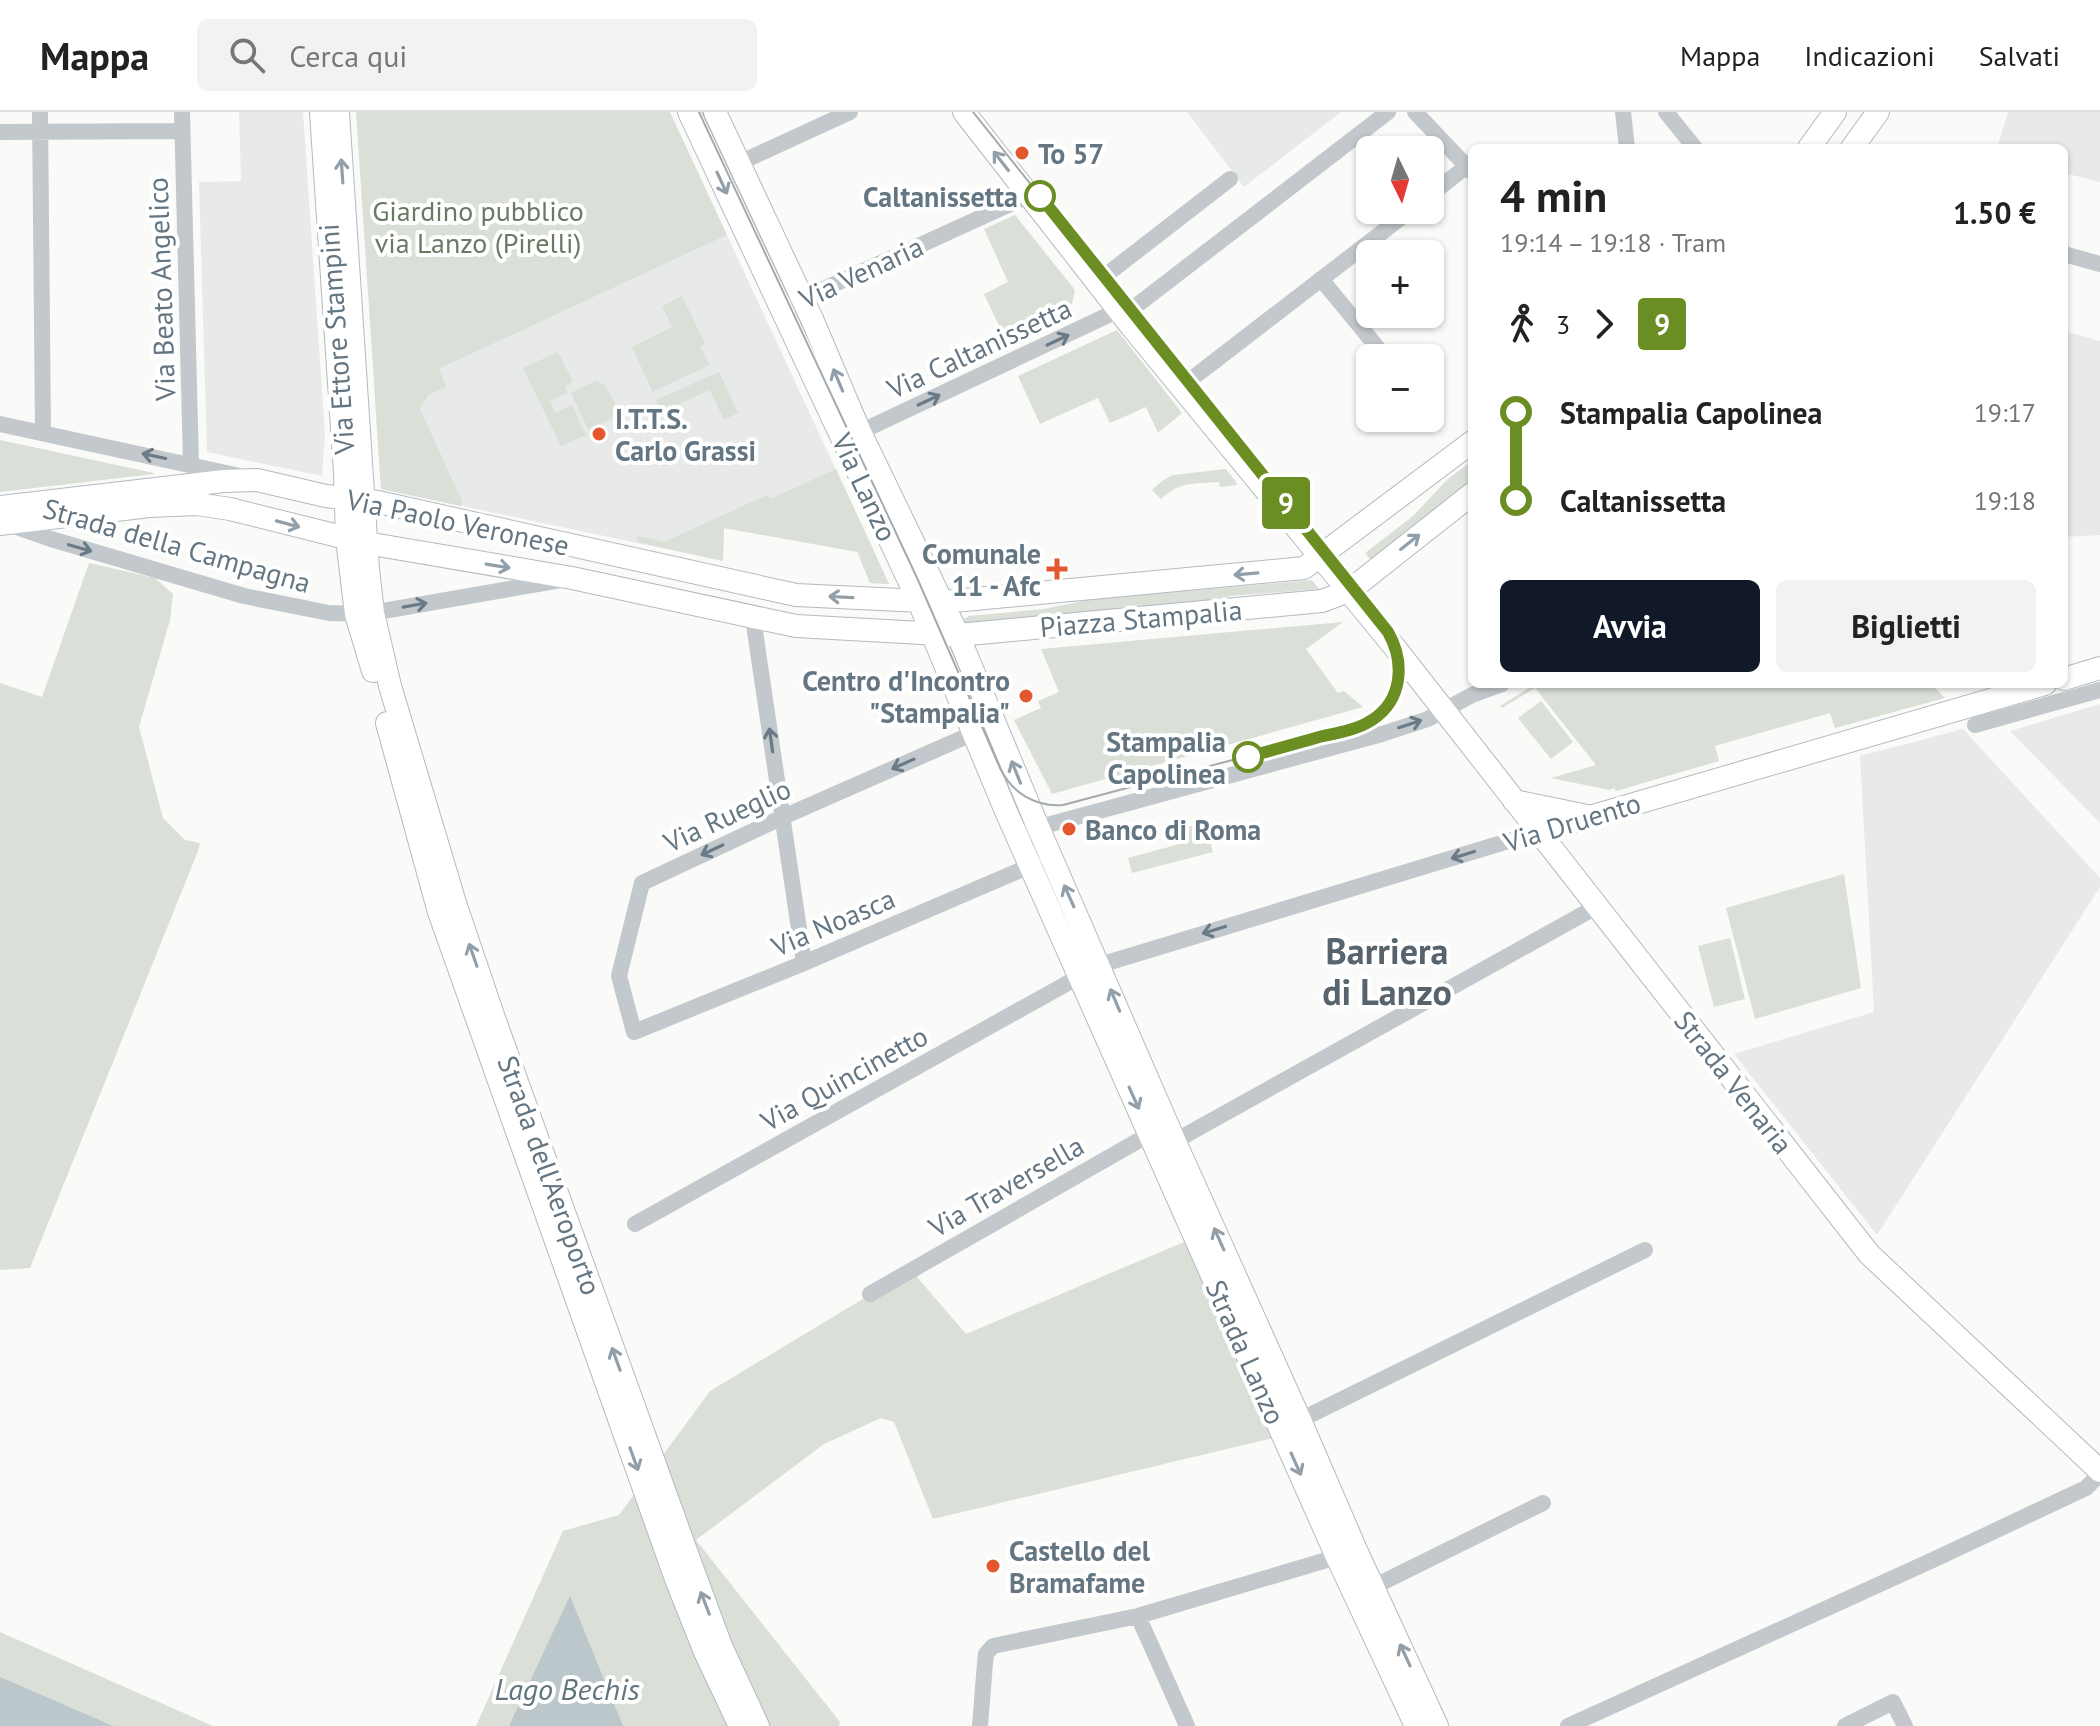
<!DOCTYPE html>
<html lang="it">
<head>
<meta charset="utf-8">
<style>
  :root { --surface:#fff; --page:#f2f2f2; --text:#222; --muted:#767676; --line:#e0e0e0; --accent:#111827 }
  body { margin:0; font-family:"PT Sans",sans-serif; background:var(--page); color:var(--text); height:100vh; display:flex; flex-direction:column; font-size:30px; white-space:nowrap }
  * { box-sizing:border-box; margin:0 }
  p { font-size:26px; color:var(--muted) }
  .icon { flex:none; width:44px; height:44px; fill:none; stroke:currentColor; stroke-width:2; stroke-linecap:round; stroke-linejoin:round }
  .map { position:relative; flex:1; overflow:hidden }
  .sheet { position:absolute; left:1468px; top:32px; width:600px; height:544px; display:flex; flex-direction:column; background:var(--surface); border-radius:12px; box-shadow:0 2px 6px #0004 }
  .sheet>* { flex:none }
  .badge { padding:0 16px; border-radius:6px; font-size:28px; line-height:52px }
  .needle { width:52px; rotate:175deg }
  .fabs { position:absolute; left:1356px; top:24px; display:grid; gap:16px }
  .fabs a { display:grid; place-items:center; width:88px; height:88px; border-radius:12px; background:var(--surface); box-shadow:0 2px 6px #0004; font-size:40px }
  .map>.badge { position:absolute; translate:-50% -50%; box-shadow:0 0 0 4px #fff }
  .legs { display:flex; align-items:center; gap:12px; height:88px; padding:0 32px; font-size:26px }
  .legs p { margin-inline-start:auto }
  .summary { display:flex; align-items:center; justify-content:space-between; height:136px; padding:0 32px }
  h1 { font-size:44px; font-weight:700; line-height:60px }
  .button { display:flex; gap:16px; margin-top:auto; padding:16px 32px }
  .button a { flex:1; height:92px; border-radius:12px; background:var(--accent); color:#fff; font-size:32px; font-weight:700; line-height:92px; text-align:center }
  .button a+a { background:var(--page); color:var(--text) }
  ul { padding:0 32px; list-style:none }
  li { display:flex; align-items:center; gap:28px; height:88px; font-size:30px }
  li i { display:grid; place-items:center; width:12px; height:100%; margin:0 10px; background:currentColor }
  li i::after { content:''; width:20px; height:20px; margin:-10px; border:6px solid; border-radius:50%; background:var(--surface) }
  li p { margin-inline-start:auto }
  li:first-child i { background:linear-gradient(#0000 50%,currentColor 0) }
  li:last-child i { background:linear-gradient(currentColor 50%,#0000 0) }
  header { display:flex; align-items:center; gap:48px; box-sizing:border-box; height:112px; padding:0 40px; background:var(--surface); border-bottom:2px solid var(--line) }
  header strong { font-size:38px }
  nav { display:flex; gap:44px; margin-inline-start:auto; font-size:28px }
  .search { width:560px; height:72px; background:var(--page); display:flex; align-items:center; gap:20px; box-sizing:border-box; padding:0 28px; border-radius:12px; color:var(--muted); font-size:30px }
  .map>svg:first-child { display:block }
  .built { fill:#e8e9e9 }
  .green { fill:#dadfd7 }
  .water { fill:#bbc7cb }
  .lines { fill:none; stroke-linecap:round; stroke-linejoin:round }
  .secondary-casing { stroke:#b3babf; stroke-width:24 }
  .street { stroke:#c3c8cc; stroke-width:16 }
  .secondary { stroke:#fff; stroke-width:22 }
  .tram { stroke:#a2aab0; stroke-width:2 }
  .oneway { stroke:#939fa8 }
  .oneway2 { stroke:#6a7a87 }
  .line-1-casing { stroke:#fff; stroke-width:18 }
  .line-1 { stroke:#6b8e23; stroke-width:12 }
  .poi-dot { fill:#e4572e; stroke:#fff; stroke-width:3 }
  .stop-1-dot { fill:#fff; stroke:#6b8e23; stroke-width:4 }
  .labels { text-anchor:middle; dominant-baseline:central; stroke-width:8; stroke-linejoin:round; paint-order:stroke }
  .poi-label { font-size:28px; font-weight:bold; fill:#657683; stroke:#fff; text-anchor:start }
  .stop-label { font-size:28px; font-weight:bold; fill:#657683; stroke:#fff; text-anchor:end }
  .park-label { font-size:28px; fill:#687a64; stroke:#fff }
  .street-label { font-size:28px; fill:#657683; stroke:#fff }
  .water-label { font-size:30px; font-style:italic; fill:#60757c; stroke:#fff }
  .district-label { font-size:36px; font-weight:bold; fill:#57646e; stroke:#fff }
</style>
</head>
<body>
<header>
<strong>Mappa</strong>
<div class="search"><svg class="icon" aria-label="search" viewBox="0 0 24 24"><circle cx="10" cy="10" r="6"/><path d="M15 15l6 6"/></svg>Cerca qui</div>
<nav><a>Mappa</a><a>Indicazioni</a><a>Salvati</a></nav>
</header>
<div class="map">
<svg width="2100" height="1614" viewBox="0 0 2100 1614">
  <rect width="100%" height="100%" fill="#fafaf8"/>
  <path class="built" d="M239,0H303L325,323L322,364L207,340L199,70L241,69Z
    M1187,0H1341L1244,75Z
    M2008,0H2100V70L2064,61V36H1997Z
    M727,123L889,472L870,471L857,440L724,416L723,449L381,377L375,287Z
    M2064,219L2100,229V423L2064,425Z
    M2100,592V711L2010,619Z
    M1963,617L2100,766V775L1877,1123L1734,942L1874,900L1860,644Z"/>
  <path class="green" d="M356,0H670L727,123L439,257L446,275L428,283L420,297L462,389L461,394L381,377Z
    M1015,103L1075,178L1072,192L1004,225L984,182L1008,170L984,117Z
    M682,184L705,232L700,235L710,253L654,279L653,281L632,235L672,215L662,194Z
    M1117,218L1182,301L1158,321L1146,295L1110,311L1098,286L1040,312L1018,264Z
    M558,240L573,270L565,274L567,281L550,289L555,301L572,293L586,323L561,334L523,256Z
    M719,260L738,301L724,308L710,278L662,300L656,288Z
    M596,269L606,274L616,294L613,306L588,317L571,281Z
    M0,328L154,361V362L0,380Z
    M1472,349V371L1372,450L1365,441L1413,404L1448,367Z
    M836,357L889,472L870,471L858,440L724,416L723,449L637,430L638,424L664,430L767,383L770,387Z
    M1226,357L1236,370L1237,373L1220,375L1219,370C1194,372 1180,369 1161,387L1152,378L1163,368L1173,363Z
    M89,451L155,466L173,482L170,508L139,615L163,706L185,728L200,731L198,739L30,1156L0,1158V571L42,585Z
    M1312,468L1319,477L1231,484L1188,494L966,516L962,508L969,504L1044,497L1093,487Z
    M1343,510L1306,537L1338,581L1344,579L1363,595L1052,682L1014,608L1041,596L1038,589L1059,580L1041,537Z
    M1535,572H1931L1945,586L1835,616L1830,601L1715,634L1719,649L1616,679L1614,676L1609,678L1551,666L1596,653L1535,576L1502,596L1500,594Z
    M1541,589L1573,630L1551,647L1518,606Z
    M1205,711L1213,740L1132,761L1128,746L1183,731L1180,720L1182,716Z
    M1844,762L1861,876L1755,907L1726,796Z
    M1730,826L1745,887L1714,895L1698,834Z
    M1196,1125L1273,1326L933,1407L894,1310L881,1306L824,1332L696,1428L840,1610L839,1614H476L563,1419L619,1403L710,1279L911,1158L966,1222Z
    M0,1520L213,1614H0Z"/>
  <path class="water" d="M570,1484L623,1614H509Z
    M0,1565L113,1614H0Z"/>
  <g class="lines">
    <defs>
      <path id="secondary" d="M321,0L345,361L347,427L356,502L373,559
        M338,0L368,457L373,501L390,574L455,791L494,906L694,1461L721,1534L758,1614
        M689,0L919,490L1005,697L1337,1445L1416,1614
        M715,0L812,207L860,320L958,523L1038,715L1175,1030L1300,1308L1356,1438L1437,1614
        M964,0L1131,214L1396,537L1869,1142L2100,1359
        M1809,36L1835,0
        M1852,36L1878,0
        M0,395L224,369L257,368L326,384L378,390L796,483L943,490L1304,456L1472,330
        M0,412L149,394L197,392L230,397L366,431L572,466L796,514L958,523L1322,489L1349,479L1472,382
        M2064,567L2100,556
        M387,611L439,800L676,1467L705,1540L740,1614
        M1514,689L1587,704
        M1538,720L2045,572"/>
    </defs>
    <use href="#secondary" class="secondary-casing"/>
    <path class="street" d="M40,0L43,321
      M182,0L191,352
      M1415,0L1472,60
      M1623,0L1627,36
      M1666,0L1695,36
      M0,20L182,19
      M739,51L850,0
      M1430,83L1467,54
      M2064,142L2100,152
      M1321,167L1386,246
      M1097,170L1230,67
      M782,196L1028,84
      M1123,204L1388,0
      M1181,275L1411,98
      M1430,301L1431,302
      M0,312L240,364
      M860,320L1119,198
      M11,413L51,427L244,484L329,501L366,502L561,468
      M753,506L804,851
      M1975,613L2100,578
      M974,621L783,705L642,771L619,864L634,920L804,851L1051,745
      M1029,718L1382,622L1428,607L1472,583L1502,572
      M1166,1034L1596,795
      M635,1112L1100,853L1538,720
      M870,1182L1157,1018
      M1300,1308L1645,1138
      M1373,1475L1543,1391
      M1138,1504L1187,1614
      M980,1614L985,1551L986,1542L993,1534L1138,1504L1347,1442
      M1568,1614L1935,1447L2086,1376L2100,1362
      M1845,1614L1893,1590L1905,1614"/>
    <use href="#secondary" class="secondary"/>
    <path class="tram" d="M699,0L918,468L1000,656C1012,681 1035,695 1063,693L1353,616C1397,600 1411,560 1388,520L973,0"/>
  </g>
  <defs><path id="oneway-shaft" d="M-6 0H5M1.5-3L5.5 0L1.5 3" fill="none" stroke-width="1.6" stroke-linecap="round" stroke-linejoin="round" transform="scale(2)"/></defs>
  <g class="oneway">
    <use href="#oneway-shaft" transform="translate(1001 49) rotate(-128)"/>
    <use href="#oneway-shaft" transform="translate(342 59) rotate(-94)"/>
    <use href="#oneway-shaft" transform="translate(722 71) rotate(65)"/>
    <use href="#oneway-shaft" transform="translate(838 268) rotate(-113)"/>
    <use href="#oneway-shaft" transform="translate(288 412) rotate(15)"/>
    <use href="#oneway-shaft" transform="translate(1410 430) rotate(-38)"/>
    <use href="#oneway-shaft" transform="translate(498 454) rotate(9)"/>
    <use href="#oneway-shaft" transform="translate(1246 462) rotate(175)"/>
    <use href="#oneway-shaft" transform="translate(841 485) rotate(-177)"/>
    <use href="#oneway-shaft" transform="translate(1016 660) rotate(-112)"/>
    <use href="#oneway-shaft" transform="translate(1069 784) rotate(-114)"/>
    <use href="#oneway-shaft" transform="translate(473 843) rotate(-109)"/>
    <use href="#oneway-shaft" transform="translate(1115 888) rotate(-113)"/>
    <use href="#oneway-shaft" transform="translate(1134 986) rotate(66)"/>
    <use href="#oneway-shaft" transform="translate(1219 1127) rotate(-114)"/>
    <use href="#oneway-shaft" transform="translate(616 1247) rotate(-110)"/>
    <use href="#oneway-shaft" transform="translate(634 1347) rotate(70)"/>
    <use href="#oneway-shaft" transform="translate(1296 1352) rotate(66)"/>
    <use href="#oneway-shaft" transform="translate(705 1491) rotate(-111)"/>
    <use href="#oneway-shaft" transform="translate(1405 1543) rotate(-115)"/>
  </g>
  <g class="oneway2">
    <use href="#oneway-shaft" transform="translate(1058 228) rotate(-25)"/>
    <use href="#oneway-shaft" transform="translate(929 288) rotate(-25)"/>
    <use href="#oneway-shaft" transform="translate(154 344) rotate(-168)"/>
    <use href="#oneway-shaft" transform="translate(80 436) rotate(16)"/>
    <use href="#oneway-shaft" transform="translate(415 493) rotate(-10)"/>
    <use href="#oneway-shaft" transform="translate(1410 612) rotate(-18)"/>
    <use href="#oneway-shaft" transform="translate(771 628) rotate(-98)"/>
    <use href="#oneway-shaft" transform="translate(903 652) rotate(156)"/>
    <use href="#oneway-shaft" transform="translate(712 738) rotate(155)"/>
    <use href="#oneway-shaft" transform="translate(1463 743) rotate(163)"/>
    <use href="#oneway-shaft" transform="translate(1214 818) rotate(163)"/>
  </g>
  <g class="lines">
    <defs>
      <path id="line-1" d="M1040,84L1388,520C1405,550 1403,588 1372,608C1357,618 1337,621 1319,625C1295,632 1272,638 1248,645"/>
    </defs>
    <use href="#line-1" class="line-1-casing"/>
    <use href="#line-1" class="line-1"/>
  </g>
  <g class="poi-dot">
    <circle cx="1022" cy="41" r="8"/>
    <circle cx="599" cy="322" r="8"/>
    <path d="M1053 445h8v8h8v8h-8v8h-8v-8h-8v-8h8z"/>
    <circle cx="1026" cy="584" r="8"/>
    <circle cx="1069" cy="717" r="8"/>
    <circle cx="993" cy="1454" r="8"/>
  </g>
  <g class="stop-1-dot">
    <circle cx="1040" cy="84" r="14"/>
    <circle cx="1248" cy="645" r="14"/>
  </g>
  <g class="labels">
    <g class="poi-label">
      <text x="1038" y="41">To 57</text>
      <text x="615" y="306">I.T.T.S.<tspan x="615" dy="32">Carlo Grassi</tspan></text>
      <text x="1041" y="441" text-anchor="end">Comunale<tspan x="1041" dy="32">11 - Afc</tspan></text>
      <text x="1010" y="568" text-anchor="end">Centro d'Incontro<tspan x="1010" dy="32">"Stampalia"</tspan></text>
      <text x="1085" y="717">Banco di Roma</text>
      <text x="1009" y="1438">Castello del<tspan x="1009" dy="32">Bramafame</tspan></text>
    </g>
    <g class="stop-label">
      <text x="1018" y="84">Caltanissetta</text>
      <text x="1226" y="629">Stampalia<tspan x="1226" dy="32">Capolinea</tspan></text>
    </g>
    <g class="park-label">
      <text x="478" y="98">Giardino pubblico<tspan x="478" dy="32">via Lanzo (Pirelli)</tspan></text>
    </g>
    <g class="street-label">
      <text transform="translate(861 160) rotate(-25)">Via Venaria</text>
      <text transform="translate(161 177) rotate(-92)">Via Beato Angelico</text>
      <text transform="translate(336 227) rotate(-94)">Via Ettore Stampini</text>
      <text transform="translate(979 236) rotate(-25)">Via Caltanissetta</text>
      <text transform="translate(865 375) rotate(65)">Via Lanzo</text>
      <text transform="translate(458 410) rotate(12)">Via Paolo Veronese</text>
      <text transform="translate(177 433) rotate(16)">Strada della Campagna</text>
      <text transform="translate(1141 506) rotate(-5)">Piazza Stampalia</text>
      <text transform="translate(727 703) rotate(-25)">Via Rueglio</text>
      <text transform="translate(1572 710) rotate(-17)">Via Druento</text>
      <text transform="translate(833 810) rotate(-23)">Via Noasca</text>
      <text transform="translate(844 966) rotate(-29)">Via Quincinetto</text>
      <text transform="translate(1734 970) rotate(52)">Strada Venaria</text>
      <text transform="translate(550 1063) rotate(70)">Strada dell'Aeroporto</text>
      <text transform="translate(1006 1074) rotate(-30)">Via Traversella</text>
      <text transform="translate(1246 1240) rotate(66)">Strada Lanzo</text>
    </g>
    <g class="water-label">
      <text x="567" y="1576">Lago Bechis</text>
    </g>
    <g class="district-label">
      <text x="1387" y="838">Barriera<tspan x="1387" dy="41">di Lanzo</tspan></text>
    </g>
  </g>
</svg>
<div class="fabs">
<a><svg class="needle" viewBox="-14 -14 28 28"><path d="M0-13l5 13h-10z" fill="#e53935"/><path d="M0 13l5-13h-10z" fill="#767676"/></svg></a>
<a>+</a>
<a>−</a>
</div>
<b class="badge" style="left:1286px;top:391px;background:#6b8e23;color:#fff">9</b>
<section class="sheet">
<div class="summary"><div><h1>4 min</h1><p>19:14 – 19:18 · Tram</p></div><b>1.50 €</b></div>
<div class="legs"><svg class="icon" aria-label="walk" viewBox="0 0 24 24"><circle cx="13" cy="4" r="2"/><path d="M13 8l-2 6 4 7M11 14l-3 7M7 12l3-4h3l4 4"/></svg>3<svg class="icon" aria-label="forward" viewBox="0 0 24 24"><path d="M9 5l7 7-7 7"/></svg><b class="badge" style="background:#6b8e23;color:#fff">9</b></div>
<ul>
<li><i style="color:#6b8e23"></i><b>Stampalia Capolinea</b><p>19:17</p></li>
<li><i style="color:#6b8e23"></i><b>Caltanissetta</b><p>19:18</p></li>
</ul>
<div class="button"><a>Avvia</a><a>Biglietti</a></div>
</section>
</div>
</body>
</html>
